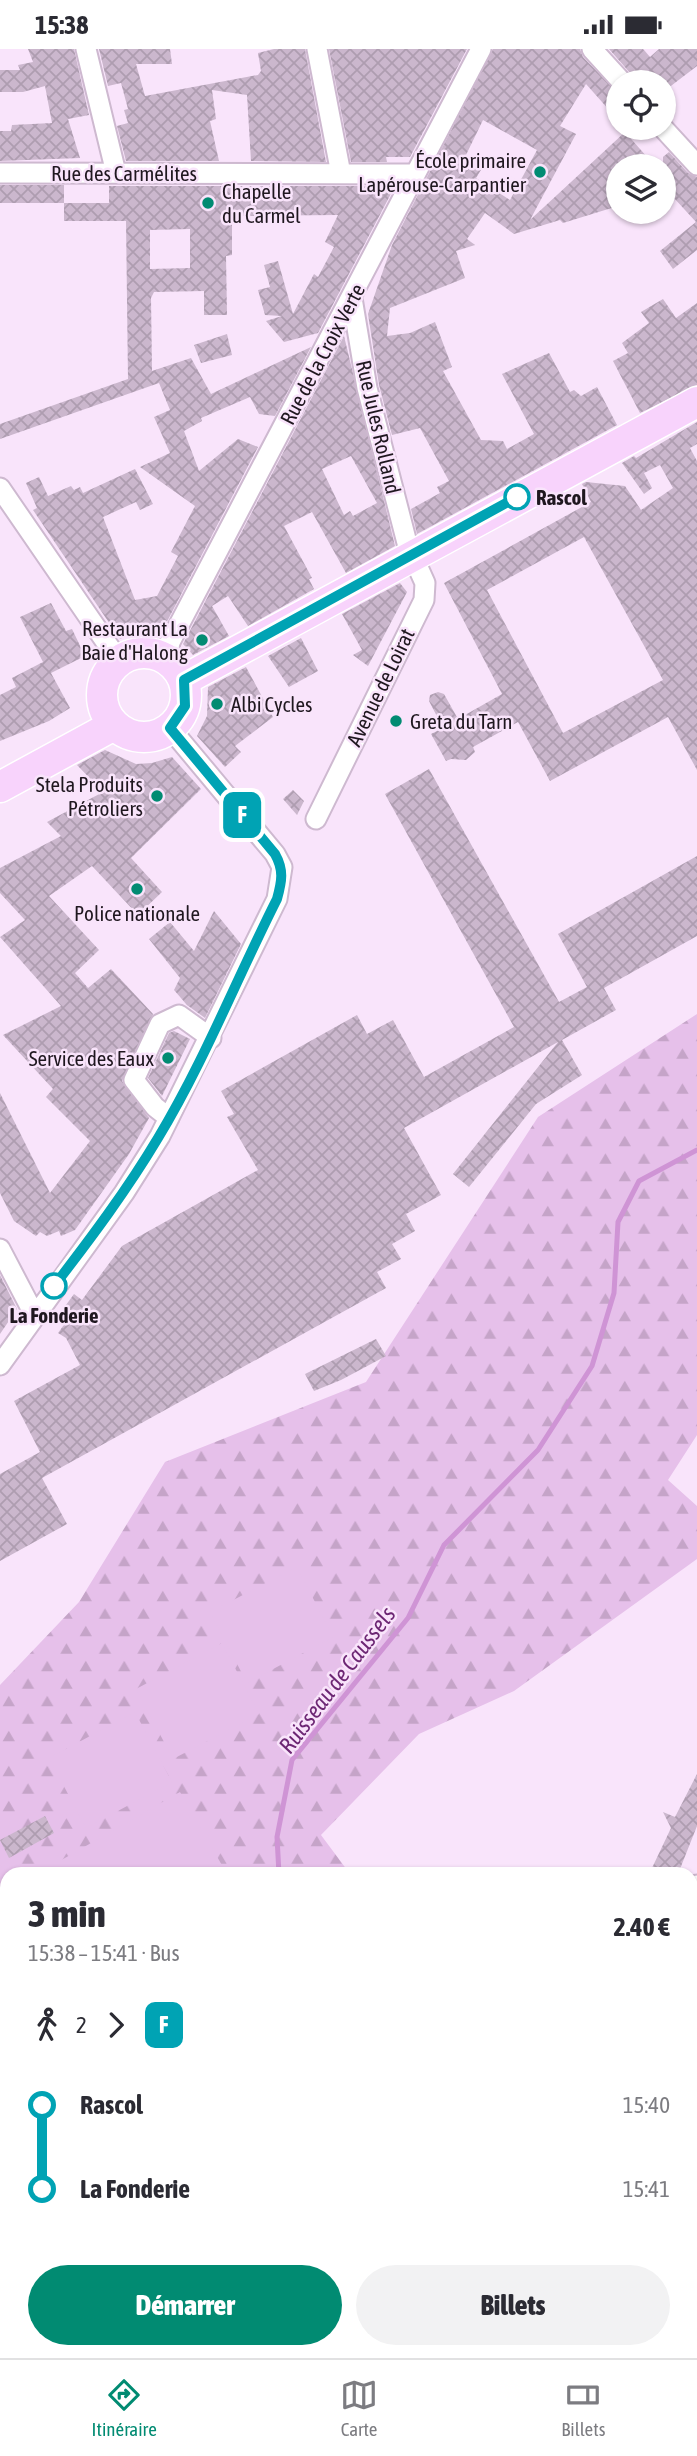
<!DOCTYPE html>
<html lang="fr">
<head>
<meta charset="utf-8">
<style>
  :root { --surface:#fff; --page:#f2f2f3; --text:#2b2b33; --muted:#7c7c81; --line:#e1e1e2; --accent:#018b72 }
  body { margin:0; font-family:"Asap Condensed",sans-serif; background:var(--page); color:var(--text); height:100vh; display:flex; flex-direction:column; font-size:26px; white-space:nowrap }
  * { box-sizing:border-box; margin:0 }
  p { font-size:23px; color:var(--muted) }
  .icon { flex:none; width:38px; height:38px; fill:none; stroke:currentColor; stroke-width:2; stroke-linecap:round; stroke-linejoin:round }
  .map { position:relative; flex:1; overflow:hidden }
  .drawer { position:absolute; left:0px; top:1818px; width:698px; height:492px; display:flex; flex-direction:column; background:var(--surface); border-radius:21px 21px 0 0; box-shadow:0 2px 5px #0004 }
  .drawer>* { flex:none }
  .badge { padding:0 14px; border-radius:10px; font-size:24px; line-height:46px }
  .controls { position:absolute; left:606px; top:21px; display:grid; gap:14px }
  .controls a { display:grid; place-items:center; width:70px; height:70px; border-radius:50%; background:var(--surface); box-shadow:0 2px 5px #0004; font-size:35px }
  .map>.badge { position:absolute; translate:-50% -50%; box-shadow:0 0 0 4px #fff }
  .legs { display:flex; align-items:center; gap:10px; height:77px; padding:0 28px; font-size:23px }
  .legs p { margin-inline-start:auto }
  .headline { display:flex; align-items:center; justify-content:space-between; height:119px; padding:0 28px }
  h1 { font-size:38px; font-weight:800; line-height:52px }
  .cta { display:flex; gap:14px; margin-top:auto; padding:14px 28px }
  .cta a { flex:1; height:80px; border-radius:42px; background:var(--accent); color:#fff; font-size:28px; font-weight:800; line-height:80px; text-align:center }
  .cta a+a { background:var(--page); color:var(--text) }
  ul { padding:0 28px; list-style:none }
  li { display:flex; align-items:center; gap:24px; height:84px; font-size:26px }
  li i { display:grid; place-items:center; width:10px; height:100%; margin:0 9px; background:currentColor }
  li i::after { content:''; width:18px; height:18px; margin:-9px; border:5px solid; border-radius:50%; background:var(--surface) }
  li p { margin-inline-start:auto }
  li:first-child i { background:linear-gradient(#0000 50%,currentColor 0) }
  li:last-child i { background:linear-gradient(currentColor 50%,#0000 0) }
  .status { display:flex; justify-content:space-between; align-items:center; height:49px; padding:0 35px; background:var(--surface); direction:ltr }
  .status svg { height:19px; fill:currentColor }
  .menu { display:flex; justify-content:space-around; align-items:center; height:98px; border-top:2px solid var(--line); background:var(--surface); font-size:19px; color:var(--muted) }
  .menu a { display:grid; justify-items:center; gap:4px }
  .menu .active { color:var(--accent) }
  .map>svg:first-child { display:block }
  .forest { fill:url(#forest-firs) }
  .garden { fill:#e6c0ea }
  .water { fill:url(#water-waves) }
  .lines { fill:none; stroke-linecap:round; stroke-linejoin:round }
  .stream { stroke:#cf94d5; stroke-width:5 }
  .building { fill:url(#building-cross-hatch); fill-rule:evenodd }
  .minor-casing { stroke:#ceb9d0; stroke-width:23 }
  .primary-casing { stroke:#fff; stroke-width:33 }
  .minor { stroke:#fff; stroke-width:19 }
  .primary { stroke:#f8d3fc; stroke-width:30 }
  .line-1-casing { stroke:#fff; stroke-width:16 }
  .line-1 { stroke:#00a3b4; stroke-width:10 }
  .poi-dot { fill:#018b72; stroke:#f9e4fb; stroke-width:2.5 }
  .stop-1-dot { fill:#fff; stroke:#00a3b4; stroke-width:3.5 }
  .labels { text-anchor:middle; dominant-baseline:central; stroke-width:5; stroke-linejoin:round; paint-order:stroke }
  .poi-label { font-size:21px; fill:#1f171f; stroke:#f9e4fb; text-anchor:end }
  .street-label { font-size:21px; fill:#1f171f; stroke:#f9e4fb }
  .stop-label { font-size:21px; font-weight:bold; fill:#1f171f; stroke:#f9e4fb; text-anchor:start }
  .water-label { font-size:23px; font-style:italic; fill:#6d2774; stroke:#f9e4fb }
</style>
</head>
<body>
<div class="status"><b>15:38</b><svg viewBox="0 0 49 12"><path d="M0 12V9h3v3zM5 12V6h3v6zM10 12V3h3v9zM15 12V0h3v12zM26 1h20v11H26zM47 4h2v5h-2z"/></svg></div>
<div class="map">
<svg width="697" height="2309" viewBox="0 0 697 2309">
  <defs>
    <pattern id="forest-firs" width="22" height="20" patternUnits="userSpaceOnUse" patternTransform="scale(1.75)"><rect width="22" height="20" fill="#e6c0ea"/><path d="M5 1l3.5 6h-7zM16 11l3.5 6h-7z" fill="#c5a4c8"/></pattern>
    <pattern id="water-waves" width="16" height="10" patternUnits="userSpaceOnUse" patternTransform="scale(1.75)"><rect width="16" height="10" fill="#cf94d5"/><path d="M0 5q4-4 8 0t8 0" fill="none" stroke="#a778ac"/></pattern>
    <pattern id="building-cross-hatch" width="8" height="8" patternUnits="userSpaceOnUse" patternTransform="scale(1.75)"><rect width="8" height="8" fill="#cbb7cd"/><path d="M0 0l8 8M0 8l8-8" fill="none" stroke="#ae9db0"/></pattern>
  </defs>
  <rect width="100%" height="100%" fill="#f9e4fb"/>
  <path class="forest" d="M697,965V1386L668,1431L697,1457V1510L514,1642L419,1685L321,1786L350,1825H7V2190L0,2166V1636L79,1553L165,1413L366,1333L538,1068Z"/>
  <path class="garden" d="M297,1518L333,1588L247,1634L210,1563Z
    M222,1594L259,1665L173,1710L136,1640Z
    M135,1663L172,1733L86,1779L49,1709Z
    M180,1743L227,1825H37Z
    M0,1901H7V2090L0,2078Z"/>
  <path class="water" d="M697,2193V2309H598L603,2303H691V2199Z"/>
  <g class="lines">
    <path class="stream" d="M279,1825L277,1788L292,1711L408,1569L444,1496L538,1401L592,1317L614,1244L618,1173L639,1132L697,1101
      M0,2122L7,2129"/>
  </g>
  <path class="building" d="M28,0H74L89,66L68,70L80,109L0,112V82H11L12,76L52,74L45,37L23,43H0V21H20L18,16L33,13Z
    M99,0H170L172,15H136L145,47L258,26L261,22L258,4L274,0H305L326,113L251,112L247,46L212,41L216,70L210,72L219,112H126L117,77L128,74L124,61L128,60L121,34L108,37Z
    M329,0H467L410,108H386L387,113H351Z
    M493,0H580L583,8L618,44V71L586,35L560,77L576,85L530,171L625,83L655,117H618V157L563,174L560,171L514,185L485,164L467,190L475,196L456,202L465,229L390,259L387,287L410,284L435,273L452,318L443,322L481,391L503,392L507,400L534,385L502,325L549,304L570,343L574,341L581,347L597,338L617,376L417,485L411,460L440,444L437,438L449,432L420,379L392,386L379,336L368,265L392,196ZM483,71L537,101L510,151L476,129L484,116L466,106Z
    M609,0H643L650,8L659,0H697V17L663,43V33H634L631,25Z
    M669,103L688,124L697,128V201L673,220L660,202L696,173L663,137V108Z
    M0,136H64V154H109V137H395L318,284L284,293L266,272L282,267L265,266L258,241L270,238L264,216L278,212L293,265L314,225L318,228L334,198L325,193L338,166L232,167V206L226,207L227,266H204V242L154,243L151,249L152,322L191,309L211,345L311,298L275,367L259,365L250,348L201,369L202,372L184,382L199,422L238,390L258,398L160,586H129L120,590L33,461L37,459L26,434L39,428L48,447L71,437L74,441L80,438L83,444L135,420L153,455L140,461L136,453L103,468L135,551L157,547L178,507L171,503L195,457L140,418L170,404L154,368L170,361L159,334L0,390V375L128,330L126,172H64V154H0ZM190,180V219L150,220V181Z
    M663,250L676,269L697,254V336L640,364L613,312L628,304L622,294L649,274L641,263Z
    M227,285L232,306L201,314L194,296Z
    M344,287L395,497L346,524L312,463L284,477L312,529L309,530L314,540L248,577L228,547L212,557L229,587L193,606L183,595ZM351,407L377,454L353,467L350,462L344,466L322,420Z
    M697,373V395L690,399L697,412V721L668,668L550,732L518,673L473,698L475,703L466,711L451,710L446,712L431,685L443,679L429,652L430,646L438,643L444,645L458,670L502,645L444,534L591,453L582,435L586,433L625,437L641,461L673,439L660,416L644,424L652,439L644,445L622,414L634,407L636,409ZM584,488L663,631L563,684L487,541Z
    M400,534L407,543L368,617L353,606L362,601L342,565Z
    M51,554L66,582L72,580L85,607L51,624L70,659L49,672L0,692V646L16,638L12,629L43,613L20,568Z
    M301,589L318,622L289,638L268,607Z
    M246,618L273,668L235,697L241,703L225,718L197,687L207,667L208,638Z
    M105,701L136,715L152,714L172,708L201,740L131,809L162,843L138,866L92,817L49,847L99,901L75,924L88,939L111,920L153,965L122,1032L149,1069L129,1105L75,1181L61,1187L59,1182L47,1187L40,1183L36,1187L14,1172L0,1144V1044L50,1144L90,1092L46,1048L53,1040L3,986L61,957L0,888L25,871L0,844V819L61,787L47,773L103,743L77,716Z
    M429,720L559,953L587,938L558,885L697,807V887L604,939L616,961L562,991L582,1026L536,1055L469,1138L453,1125L558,993L404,1079L441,1146L406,1165L415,1182L392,1195L401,1210L377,1223L386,1239L42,1429L67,1475L0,1512V1425L40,1403L14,1352L80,1316L66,1289L58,1284L66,1273L58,1267L74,1245L82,1251L122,1197L258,1121L227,1068L234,1065L221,1042L357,966L367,985L393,971L424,1028L514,978L385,745Z
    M293,741L304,752L297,766L283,750Z
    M214,862L241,895L205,969L187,956L174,941L180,929L149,890L170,873L194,902Z
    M174,982L190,990L162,1047L148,1029L169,984Z
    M0,1226L17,1260L0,1285Z
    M376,1290L386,1307L341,1331L314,1342L305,1325Z
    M697,1725V1777L678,1825H665L652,1819L671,1779L663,1763L675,1768Z
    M45,1767L54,1784L9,1809L0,1791Z"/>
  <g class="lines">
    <defs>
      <path id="minor" d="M86,0L116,124
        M317,0L341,125
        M592,0L622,33
        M663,79L697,116
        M0,124L415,125
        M0,439L119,612
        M167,611L170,593L481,0
        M316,770L424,551L425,534L407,494L367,339L352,249
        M169,1069L155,1058L134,1031L160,975L179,966L211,989
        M0,1200L34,1265
        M0,1316L124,1144L160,1087L277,850L282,818L275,805L170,679
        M691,1848L697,1836
        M0,2305L7,2302
        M144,2309L146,2303"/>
      <path id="primary" d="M102 646a42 42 0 1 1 84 0a42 42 0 1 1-84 0Z
        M184,631L697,353
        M0,738L114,676"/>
    </defs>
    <use href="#minor" class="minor-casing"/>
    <use href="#primary" class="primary-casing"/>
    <use href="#minor" class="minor"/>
    <use href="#primary" class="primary"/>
  </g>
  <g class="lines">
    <defs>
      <path id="line-1" d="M54,1237C91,1189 127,1141 158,1089C204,1013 237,929 277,850C282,832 284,821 275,805L170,679L185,657L184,631L517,448"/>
    </defs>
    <use href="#line-1" class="line-1-casing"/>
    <use href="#line-1" class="line-1"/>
  </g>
  <g class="poi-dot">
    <circle cx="540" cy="123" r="7"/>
    <circle cx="208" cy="154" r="7"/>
    <circle cx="202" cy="591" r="7"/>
    <circle cx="217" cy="655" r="7"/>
    <circle cx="396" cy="672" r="7"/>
    <circle cx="157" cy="747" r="7"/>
    <circle cx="137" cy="840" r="7"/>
    <circle cx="168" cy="1009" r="7"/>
  </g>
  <g class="stop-1-dot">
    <circle cx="517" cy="448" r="12"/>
    <circle cx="54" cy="1237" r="12"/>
  </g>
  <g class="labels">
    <g class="poi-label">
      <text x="526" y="111">École primaire<tspan x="526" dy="24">Lapérouse-Carpantier</tspan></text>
      <text x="222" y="142" text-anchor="start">Chapelle<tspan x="222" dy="24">du Carmel</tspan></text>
      <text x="188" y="579">Restaurant La<tspan x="188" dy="24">Baie d'Halong</tspan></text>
      <text x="231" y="655" text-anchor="start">Albi Cycles</text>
      <text x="410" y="672" text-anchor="start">Greta du Tarn</text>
      <text x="143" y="735">Stela Produits<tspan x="143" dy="24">Pétroliers</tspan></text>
      <text x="137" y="864" text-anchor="middle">Police nationale</text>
      <text x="154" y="1009">Service des Eaux</text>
    </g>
    <g class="street-label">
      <text x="124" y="124">Rue des Carmélites</text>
      <text transform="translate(322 305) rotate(-62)">Rue de la Croix Verte</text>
      <text transform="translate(379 378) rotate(77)">Rue Jules Rolland</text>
      <text transform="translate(380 638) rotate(-64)">Avenue de Loirat</text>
    </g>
    <g class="stop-label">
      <text x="536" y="448">Rascol</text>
      <text x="54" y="1266" text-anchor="middle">La Fonderie</text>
    </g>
    <g class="water-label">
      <text transform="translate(337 1631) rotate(-53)">Ruisseau de Caussels</text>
    </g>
  </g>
</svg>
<div class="controls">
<a><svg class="icon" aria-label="locate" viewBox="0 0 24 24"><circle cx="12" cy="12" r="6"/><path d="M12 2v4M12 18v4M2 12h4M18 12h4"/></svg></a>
<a><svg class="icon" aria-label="layers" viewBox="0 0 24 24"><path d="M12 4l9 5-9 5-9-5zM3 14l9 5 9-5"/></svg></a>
</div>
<b class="badge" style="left:242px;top:766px;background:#00a3b4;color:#fff">F</b>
<section class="drawer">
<div class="headline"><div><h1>3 min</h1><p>15:38 – 15:41 · Bus</p></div><b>2.40 €</b></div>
<div class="legs"><svg class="icon" aria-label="walk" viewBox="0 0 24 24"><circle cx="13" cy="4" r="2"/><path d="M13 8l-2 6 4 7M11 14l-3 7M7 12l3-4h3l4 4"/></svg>2<svg class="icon" aria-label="forward" viewBox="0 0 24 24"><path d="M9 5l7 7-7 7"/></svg><b class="badge" style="background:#00a3b4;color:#fff">F</b></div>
<ul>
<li><i style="color:#00a3b4"></i><b>Rascol</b><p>15:40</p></li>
<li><i style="color:#00a3b4"></i><b>La Fonderie</b><p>15:41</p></li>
</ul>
<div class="cta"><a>Démarrer</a><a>Billets</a></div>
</section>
</div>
<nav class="menu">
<a class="active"><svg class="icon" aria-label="directions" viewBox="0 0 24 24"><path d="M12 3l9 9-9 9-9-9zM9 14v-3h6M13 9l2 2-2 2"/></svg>Itinéraire</a>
<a><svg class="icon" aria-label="map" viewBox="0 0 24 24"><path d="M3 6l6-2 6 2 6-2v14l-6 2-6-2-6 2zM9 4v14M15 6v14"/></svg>Carte</a>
<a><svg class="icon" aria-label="tickets" viewBox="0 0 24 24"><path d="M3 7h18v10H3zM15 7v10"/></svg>Billets</a>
</nav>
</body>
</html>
